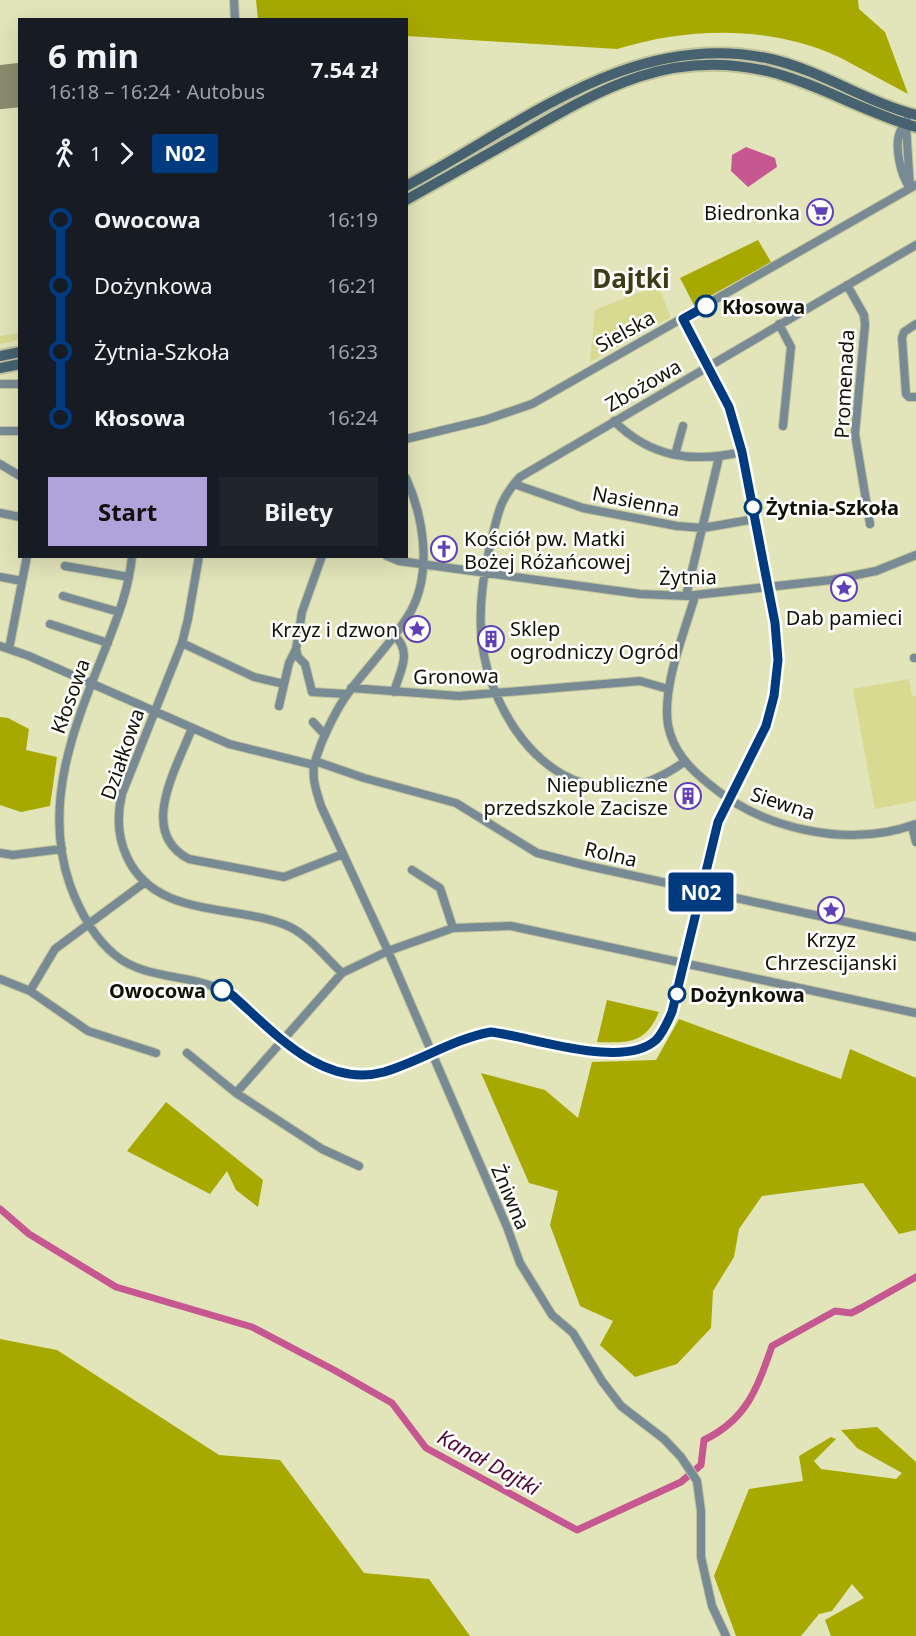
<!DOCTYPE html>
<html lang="pl">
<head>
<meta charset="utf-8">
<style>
  :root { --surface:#171b24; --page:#20242c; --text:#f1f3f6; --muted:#9ea1a6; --accent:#b0a2da }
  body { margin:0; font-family:"Noto Sans",sans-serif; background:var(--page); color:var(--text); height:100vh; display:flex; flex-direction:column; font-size:22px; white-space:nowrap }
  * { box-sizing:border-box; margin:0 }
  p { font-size:20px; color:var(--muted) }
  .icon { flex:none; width:33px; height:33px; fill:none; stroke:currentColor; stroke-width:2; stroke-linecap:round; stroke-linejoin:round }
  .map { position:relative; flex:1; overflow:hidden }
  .drawer { position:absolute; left:18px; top:18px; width:390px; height:540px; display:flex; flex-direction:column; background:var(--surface); border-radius:0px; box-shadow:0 6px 24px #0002 }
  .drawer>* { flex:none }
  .badge { padding:0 12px; border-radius:4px; font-size:21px; line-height:39px }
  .map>.badge { position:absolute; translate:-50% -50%; box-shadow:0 0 0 3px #fff }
  .legs { display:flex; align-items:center; gap:9px; height:66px; padding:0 30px; font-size:20px }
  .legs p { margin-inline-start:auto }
  .summary { display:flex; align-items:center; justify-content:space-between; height:102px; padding:0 30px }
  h1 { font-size:33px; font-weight:700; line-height:45px }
  .action { display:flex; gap:12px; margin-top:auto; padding:12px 30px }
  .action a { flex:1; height:69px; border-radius:0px; background:var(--accent); color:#111; font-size:24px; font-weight:700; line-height:69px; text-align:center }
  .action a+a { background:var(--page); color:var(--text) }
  ul { padding:0 30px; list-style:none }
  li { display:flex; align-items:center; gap:21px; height:66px; font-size:22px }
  li i { display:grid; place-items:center; width:9px; height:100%; margin:0 8px; background:currentColor }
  li i::after { content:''; width:15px; height:15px; margin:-8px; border:4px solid; border-radius:50%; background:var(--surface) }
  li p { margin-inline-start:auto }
  li:first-child i { background:linear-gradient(#0000 50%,currentColor 0) }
  li:last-child i { background:linear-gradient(currentColor 50%,#0000 0) }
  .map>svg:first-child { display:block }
  .green { fill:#d7da90 }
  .forest { fill:#a7a900 }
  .water { fill:#c65790 }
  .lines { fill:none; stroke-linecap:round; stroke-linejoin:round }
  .canal { stroke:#c65790; stroke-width:7 }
  .runway { stroke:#8a8c6d; stroke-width:44 }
  .street-casing { stroke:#c1c39c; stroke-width:10 }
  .secondary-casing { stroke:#c1c39c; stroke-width:14 }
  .street { stroke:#788b95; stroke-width:8 }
  .secondary { stroke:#466270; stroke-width:10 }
  .line-1-casing { stroke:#fff; stroke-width:14 }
  .line-1 { stroke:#003b80; stroke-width:9 }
  .stop-1-dot { fill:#fff; stroke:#003b80; stroke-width:3 }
  .labels { text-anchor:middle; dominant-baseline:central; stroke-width:5; stroke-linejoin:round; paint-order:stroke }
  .poi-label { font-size:20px; fill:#121204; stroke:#fff; text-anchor:end }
  .stop-label { font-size:20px; font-weight:bold; fill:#121204; stroke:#fff; text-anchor:start }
  .street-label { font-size:20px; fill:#121204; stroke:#fff }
  .water-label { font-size:21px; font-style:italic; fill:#510934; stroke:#fff }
  .district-label { font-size:26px; font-weight:bold; fill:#3c3d16; stroke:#fff }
</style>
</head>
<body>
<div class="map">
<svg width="916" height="1636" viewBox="0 0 916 1636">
  <rect width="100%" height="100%" fill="#e2e5b9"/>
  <path class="green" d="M658,285L671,317L590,362L595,310Z
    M19,333V340L0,344V336Z
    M909,679L912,696H916V801L875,809L853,689Z"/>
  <path class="forest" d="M256,0H858L859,9L885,32L908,94C885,82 862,69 839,57C770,25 688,27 617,49L407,36L406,20L258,19Z
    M758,240L771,262L694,305L680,278Z
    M0,717L8,718L29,729L26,750L57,757L50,806L21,812L0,805Z
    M607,1000L659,1012C645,1044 629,1043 597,1042Z
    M679,1019L841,1079L850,1049L916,1078V1230L899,1234L863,1183L762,1196L739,1229L734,1257L713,1291L711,1328L677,1364L635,1377L600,1345L613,1321L580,1306L550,1225L558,1191L529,1183L481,1073L545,1090L578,1118L592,1062L656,1060Z
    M166,1102L263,1180L258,1207L236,1190L227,1171L210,1194L127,1151Z
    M0,1339L57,1350L219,1455L280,1460L364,1573L429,1579L470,1636H0Z
    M877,1427L916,1462V1636H831L825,1620L864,1598L852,1584L832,1611L819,1614L801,1636H736L714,1576L749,1489L803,1481L799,1456L831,1437L836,1439L814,1461L821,1469L896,1479L902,1473L857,1448L841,1430Z"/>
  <path class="water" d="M746,147L775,158L777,167L748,187L731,171L732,155Z"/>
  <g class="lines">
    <path class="canal" d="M0,1209L29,1234L116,1287L252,1327L334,1370L392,1403L426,1448L577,1530L681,1482L701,1465L704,1440C746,1420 758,1388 772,1346L835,1311L851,1313L861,1308L916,1277"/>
    <path class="runway" d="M0,87L20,85"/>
    <defs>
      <path id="street" d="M234,0L235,20
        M907,119C905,124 902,127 900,132C894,147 901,176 910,188
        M906,125L910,188
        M847,285L864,315L865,325L855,434L870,524
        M779,324L791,347L783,426
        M916,324L904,332L902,338L906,394L909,397H916
        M0,384H20
        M614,421C651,458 693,463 742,452
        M0,431H20
        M406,439L485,420L532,404L916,185
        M675,455L683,426
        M0,464L20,476
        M406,478C424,518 432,572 411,611C395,639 371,663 352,688C339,704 329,725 321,744C319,751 315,759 314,766C312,780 317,793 321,806L388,951L507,1227L520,1263L552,1315L573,1333L602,1381L621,1406L664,1439L681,1457L697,1481L701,1511V1557L712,1606L726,1636
        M514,484L583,508L677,526L703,528L755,519
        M0,513L20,517
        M132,556C129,590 116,621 104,652C74,727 42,804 70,885C80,912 93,937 115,955C146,981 193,973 228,993C268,1016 295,1066 344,1074C382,1080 419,1057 453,1043C466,1037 479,1031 494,1032C537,1034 621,1075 656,1039C663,1033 668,1021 672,1012L718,822L766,726L775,696L778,660L775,623L742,452L729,407L683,319
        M199,556L188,619L182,643L122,794C117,815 118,838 127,857C156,920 237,903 290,927C309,936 327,959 342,973
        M387,556L399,561L640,594L686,596L831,580L876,571L916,555
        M65,566L129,577
        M0,577L22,581
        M63,596L119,612
        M686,596L719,457
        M695,596C684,634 662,686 668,725C673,751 689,768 709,784C762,829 848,849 916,824
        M50,624L108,643
        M394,635C413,652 400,671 394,692
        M182,643L254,677L284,684
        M0,646L29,656L229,744L314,765
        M9,649L27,556
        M296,649L298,657L305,664L312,692L347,694
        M914,658H916
        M351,688L459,696L640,681L668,689
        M279,706L289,663L296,649L302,612L322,556
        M313,722L325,735
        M192,728C177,768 137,832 189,859L284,877L343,854
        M315,761L364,778L456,803L537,853L584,865L916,937
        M684,762C594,827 513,760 487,668C476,629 481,584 490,546C498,515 498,501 520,477L916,245
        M912,826L916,842
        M0,853L13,855L62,849
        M412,870L440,888L453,928
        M0,979L30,991L88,1031L156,1053
        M30,991L55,949L144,883
        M187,1053L236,1093L342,973L388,951L453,928L511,926L916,1013
        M236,1093L322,1149L359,1166"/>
      <path id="secondary" d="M406,186C522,125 633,28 771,59C822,71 866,102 916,115
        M406,200C444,179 481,158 518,137C602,88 671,47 771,72C821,85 866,113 916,127
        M0,356L20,352
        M0,368L20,364"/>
    </defs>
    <use href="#street" class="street-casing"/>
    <use href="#secondary" class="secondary-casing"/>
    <use href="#street" class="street"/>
    <use href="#secondary" class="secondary"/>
  </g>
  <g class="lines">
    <defs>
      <path id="line-1" d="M222,990L232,995C273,1031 322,1089 384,1072C421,1061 453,1039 491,1032C533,1037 623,1070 656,1040C663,1033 668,1021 672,1012L718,822L766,726L774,696L778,660L775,623L742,452L729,407L683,319L706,306"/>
    </defs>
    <use href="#line-1" class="line-1-casing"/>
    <use href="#line-1" class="line-1"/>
  </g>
  <defs>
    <symbol id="supermarket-ring" viewBox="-11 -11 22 22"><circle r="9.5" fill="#fff" stroke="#6040b8" stroke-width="1.5"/><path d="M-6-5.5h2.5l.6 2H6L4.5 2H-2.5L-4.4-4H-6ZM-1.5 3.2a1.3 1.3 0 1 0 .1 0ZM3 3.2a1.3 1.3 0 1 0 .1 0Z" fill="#6040b8"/></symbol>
    <symbol id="church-ring" viewBox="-11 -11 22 22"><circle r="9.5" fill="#fff" stroke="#6040b8" stroke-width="1.5"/><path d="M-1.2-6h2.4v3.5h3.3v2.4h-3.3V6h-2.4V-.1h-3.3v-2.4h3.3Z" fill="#6040b8"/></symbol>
    <symbol id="sight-ring" viewBox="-11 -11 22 22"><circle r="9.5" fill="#fff" stroke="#6040b8" stroke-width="1.5"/><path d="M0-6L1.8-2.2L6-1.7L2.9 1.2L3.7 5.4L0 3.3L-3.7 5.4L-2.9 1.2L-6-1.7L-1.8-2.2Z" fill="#6040b8"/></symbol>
    <symbol id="building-ring" viewBox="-11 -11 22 22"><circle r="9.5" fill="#fff" stroke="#6040b8" stroke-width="1.5"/><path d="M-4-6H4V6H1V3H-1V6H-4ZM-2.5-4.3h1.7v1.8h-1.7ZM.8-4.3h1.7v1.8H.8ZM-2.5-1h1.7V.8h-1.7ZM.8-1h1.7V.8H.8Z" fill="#6040b8"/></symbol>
  </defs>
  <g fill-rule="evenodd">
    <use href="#supermarket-ring" x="805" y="197" width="30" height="30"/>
    <use href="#church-ring" x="429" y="534" width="30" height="30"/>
    <use href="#sight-ring" x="829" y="573" width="30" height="30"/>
    <use href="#sight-ring" x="402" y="614" width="30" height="30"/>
    <use href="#building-ring" x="476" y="624" width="30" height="30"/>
    <use href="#building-ring" x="673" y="781" width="30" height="30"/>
    <use href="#sight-ring" x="816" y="895" width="30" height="30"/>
  </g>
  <g class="stop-1-dot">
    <circle cx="706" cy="306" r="10"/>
    <circle cx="753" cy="507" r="8"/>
    <circle cx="222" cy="990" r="10"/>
    <circle cx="677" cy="994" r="8"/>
  </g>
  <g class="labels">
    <g class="poi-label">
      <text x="800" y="212">Biedronka</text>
      <text x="464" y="538" text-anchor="start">Kościół pw. Matki<tspan x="464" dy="23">Bożej Różańcowej</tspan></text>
      <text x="844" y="617" text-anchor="middle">Dab pamieci</text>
      <text x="510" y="628" text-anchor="start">Sklep<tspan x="510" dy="23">ogrodniczy Ogród</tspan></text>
      <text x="398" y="629">Krzyz i dzwon</text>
      <text x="668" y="784">Niepubliczne<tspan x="668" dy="23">przedszkole Zacisze</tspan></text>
      <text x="831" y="939" text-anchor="middle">Krzyz<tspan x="831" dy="23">Chrzescijanski</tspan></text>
    </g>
    <g class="stop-label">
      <text x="722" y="306">Kłosowa</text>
      <text x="766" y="507">Żytnia-Szkoła</text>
      <text x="206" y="990" text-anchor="end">Owocowa</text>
      <text x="690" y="994">Dożynkowa</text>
    </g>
    <g class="street-label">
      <text transform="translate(625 331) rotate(-29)">Sielska</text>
      <text transform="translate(844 384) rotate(-87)">Promenada</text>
      <text transform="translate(643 385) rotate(-30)">Zbożowa</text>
      <text transform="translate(636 501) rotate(11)">Nasienna</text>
      <text transform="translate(688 577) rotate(-1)">Żytnia</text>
      <text transform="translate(456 676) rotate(-1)">Gronowa</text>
      <text transform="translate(70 696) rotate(-70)">Kłosowa</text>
      <text transform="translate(122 754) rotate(-71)">Działkowa</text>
      <text transform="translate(783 803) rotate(18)">Siewna</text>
      <text transform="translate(611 854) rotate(13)">Rolna</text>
      <text transform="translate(511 1197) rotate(67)">Żniwna</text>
    </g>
    <g class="water-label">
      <text transform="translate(489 1462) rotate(29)">Kanał Dajtki</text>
    </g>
    <g class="district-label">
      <text x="631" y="278">Dajtki</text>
    </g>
  </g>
</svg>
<b class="badge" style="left:701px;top:892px;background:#003b80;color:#fff">N02</b>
<section class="drawer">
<div class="summary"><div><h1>6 min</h1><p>16:18 – 16:24 · Autobus</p></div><b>7.54 zł</b></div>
<div class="legs"><svg class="icon" aria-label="walk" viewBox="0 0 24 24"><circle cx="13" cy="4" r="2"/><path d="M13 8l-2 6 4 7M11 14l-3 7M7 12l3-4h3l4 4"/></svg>1<svg class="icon" aria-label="forward" viewBox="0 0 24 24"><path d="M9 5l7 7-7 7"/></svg><b class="badge" style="background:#003b80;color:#fff">N02</b></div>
<ul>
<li><i style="color:#003b80"></i><b>Owocowa</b><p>16:19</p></li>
<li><i style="color:#003b80"></i><span>Dożynkowa</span><p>16:21</p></li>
<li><i style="color:#003b80"></i><span>Żytnia-Szkoła</span><p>16:23</p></li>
<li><i style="color:#003b80"></i><b>Kłosowa</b><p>16:24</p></li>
</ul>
<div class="action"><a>Start</a><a>Bilety</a></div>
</section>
</div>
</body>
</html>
